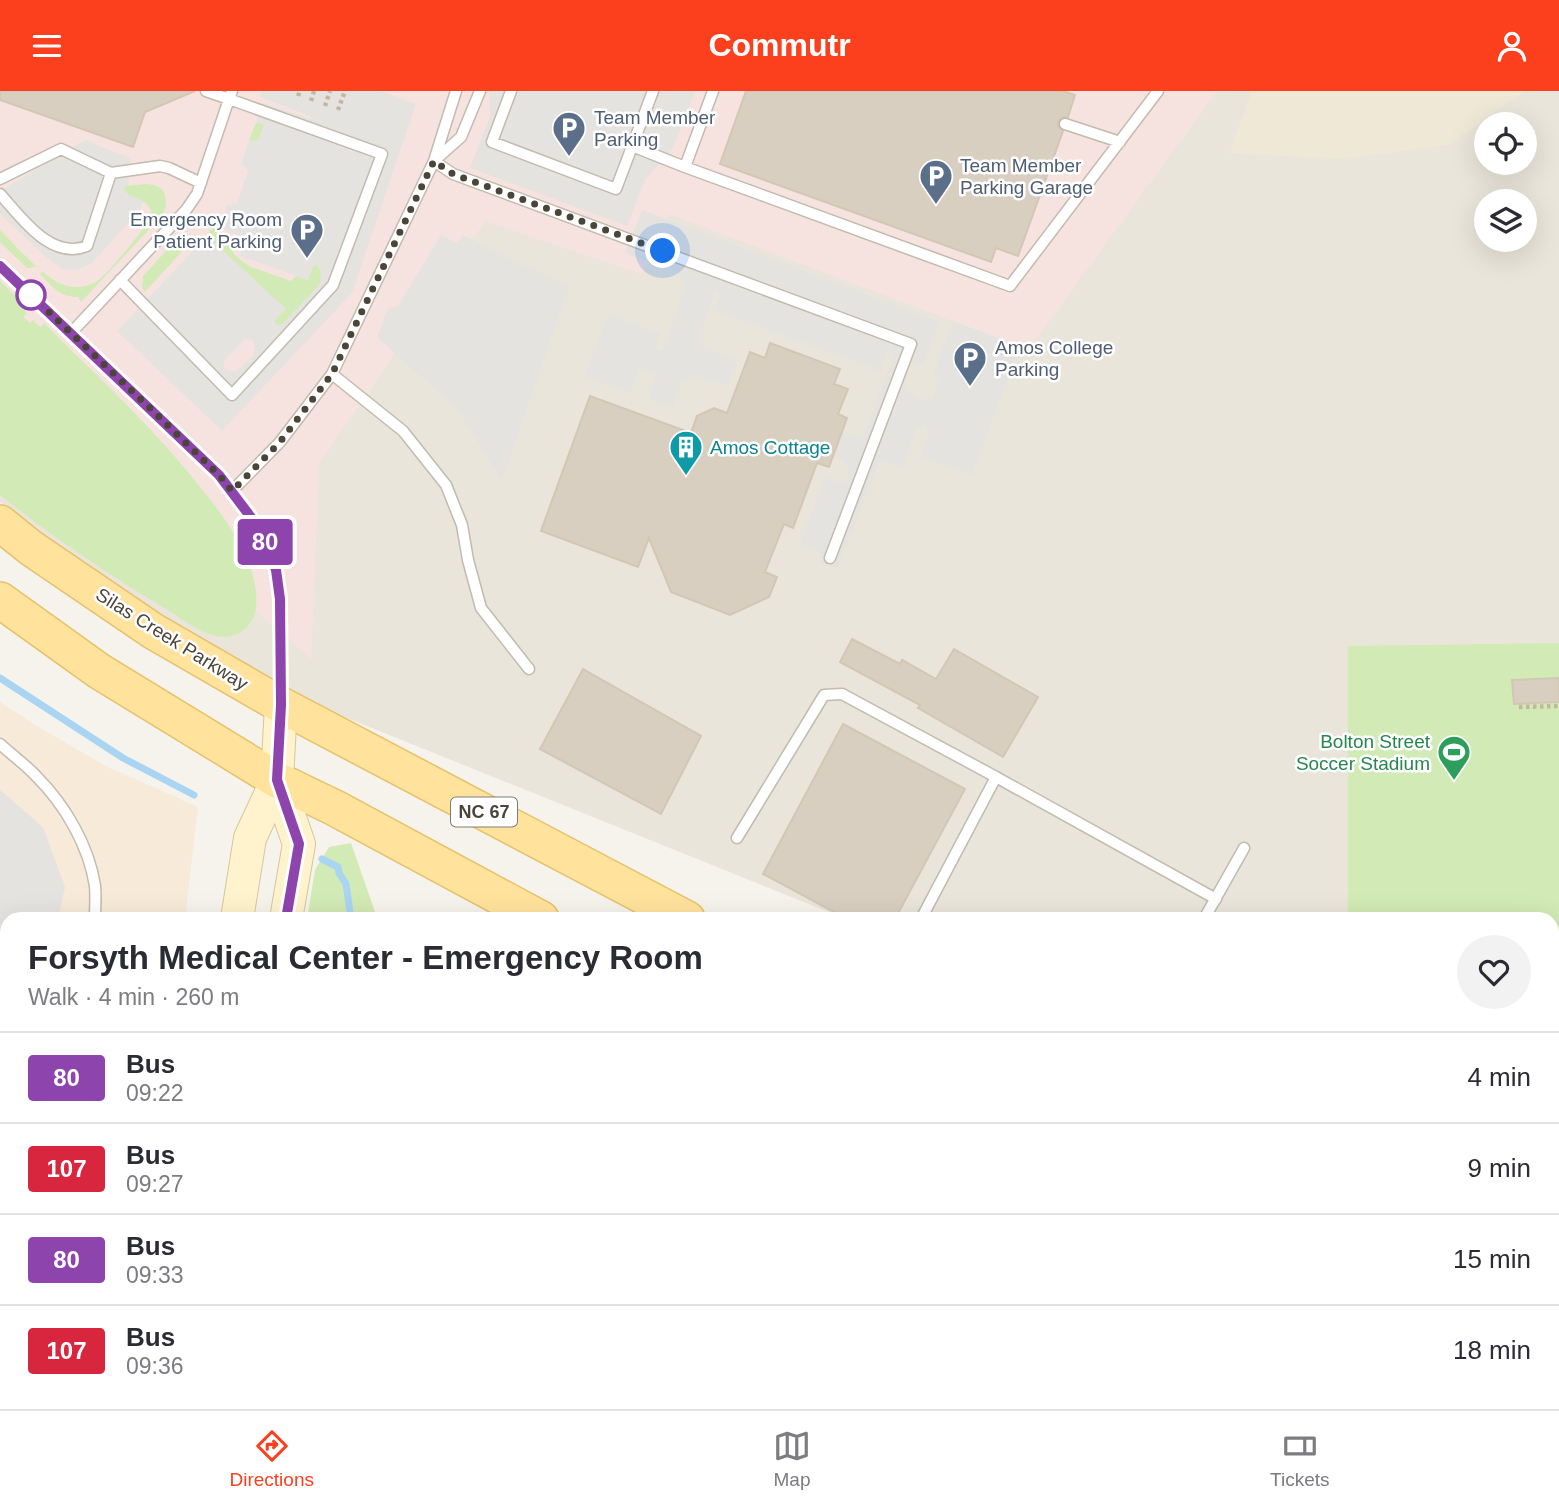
<!DOCTYPE html>
<html lang="en">
<head>
<meta charset="utf-8">
<style>
  :root { --surface:#fff; --page:#f2f2f3; --text:#2b2b33; --muted:#7c7c81; --line:#e1e1e2; --accent:#fc3f1d }
  body { margin:0; font-family:Helvetica,sans-serif; background:var(--page); color:var(--text); height:100vh; display:flex; flex-direction:column; font-size:26px; white-space:nowrap }
  * { box-sizing:border-box; margin:0 }
  p { font-size:23px; color:var(--muted) }
  .icon { flex:none; width:38px; height:38px; fill:none; stroke:currentColor; stroke-width:2; stroke-linecap:round; stroke-linejoin:round }
  .map { position:relative; flex:1; overflow:hidden }
  .side { position:absolute; left:0px; top:821px; width:1559px; height:499px; display:flex; flex-direction:column; background:var(--surface); border-radius:21px 21px 0 0; box-shadow:0 7px 28px #0002 }
  .side>* { flex:none }
  .badge { padding:0 14px; border-radius:5px; font-size:24px; line-height:46px }
  .buttons { position:absolute; left:1474px; top:21px; display:grid; gap:14px }
  .buttons a { display:grid; place-items:center; width:63px; height:63px; border-radius:50%; background:var(--surface); box-shadow:0 7px 28px #0002; font-size:35px }
  .you { position:absolute; width:35px; height:35px; margin:-18px; border:5px solid #fff; border-radius:50%; background:#1a73e8; box-shadow:0 0 0 10px #1a73e833 }
  .map>.badge { position:absolute; translate:-50% -50%; box-shadow:0 0 0 4px #fff }
  .round { display:grid; place-items:center; flex:none; width:74px; height:74px; border-radius:37px; background:var(--page) }
  .head { display:flex; align-items:center; justify-content:space-between; height:119px; padding:0 28px }
  h1 { font-size:33px; font-weight:700; line-height:52px }
  ul { padding:0; list-style:none }
  li { display:flex; align-items:center; gap:21px; height:91px; padding:0 28px; border-top:2px solid var(--line) }
  li div { flex:1 }
  li b { display:block; font-size:26px }
  li em { font-style:normal }
  li .badge { min-width:77px; font-weight:700; text-align:center }
  header { display:flex; justify-content:space-between; align-items:center; height:91px; padding:0 28px; background:var(--accent); color:#fff; font-size:32px; font-weight:700 }
  .tabs { display:flex; justify-content:space-around; align-items:center; height:98px; border-top:2px solid var(--line); background:var(--surface); font-size:19px; color:var(--muted) }
  .tabs a { display:grid; justify-items:center; gap:4px }
  .tabs .on { color:var(--accent) }
  .map>svg:first-child { display:block }
  .residential { fill:#eae5da; fill-rule:evenodd }
  .commercial { fill:#f7ead8 }
  .education { fill:#efe8d6 }
  .medical { fill:#f6e3e0 }
  .green { fill:#d2eab5 }
  .parking { fill:#e5e3e0; fill-rule:evenodd }
  .lines { fill:none; stroke-linecap:round; stroke-linejoin:round }
  .stream { stroke:#a9d4f2; stroke-width:7 }
  .building { fill:#d8cfc1; stroke:#d3c7b4; stroke-width:2 }
  .lane-casing { stroke:#c2bbae; stroke-width:13 }
  .secondary-casing { stroke:#d6c79b; stroke-width:34 }
  .primary-casing { stroke:#e6c16a; stroke-width:38 }
  .path { stroke:#c4b79f; stroke-width:4.5; stroke-dasharray:3.5 3.5; stroke-linecap:butt }
  .lane { stroke:#fff; stroke-width:10 }
  .secondary { stroke:#fff3cd; stroke-width:32 }
  .primary { stroke:#ffe39c; stroke-width:35 }
  .line-casing { stroke:#fff; stroke-width:16 }
  .line { stroke:#8e44ad; stroke-width:10 }
  .walk { stroke:#4b4439; stroke-width:7; stroke-dasharray:0 12.6 }
  .stop-dot { fill:#fff; stroke:#8e44ad; stroke-width:3.5 }
  .labels { text-anchor:middle; dominant-baseline:central; stroke-width:5; stroke-linejoin:round; paint-order:stroke }
  .shield { fill:#fff; stroke:#817c74; stroke-width:2 }
  .shield-label { font-size:18px; font-weight:bold; fill:#4b4439 }
  .service-label { font-size:19px; fill:#4e5e75; stroke:#fff; text-anchor:start }
  .culture-label { font-size:19px; fill:#0d838f; stroke:#fff; text-anchor:start }
  .street-label { font-size:19px; fill:#4b4439; stroke:#fff }
  .leisure-label { font-size:19px; fill:#27864d; stroke:#fff; text-anchor:end }
</style>
</head>
<body>
<header><svg class="icon" aria-label="menu" viewBox="0 0 24 24"><path d="M4 6h16M4 12h16M4 18h16"/></svg>Commutr<svg class="icon" aria-label="person" viewBox="0 0 24 24"><circle cx="12" cy="8" r="4"/><path d="M4 21q1-7 8-7t8 7"/></svg></header>
<div class="map">
<svg width="1559" height="1318" viewBox="0 0 1559 1318">
  <rect width="100%" height="100%" fill="#f6f3ec"/>
  <path class="residential" d="M0,0H1559V1262L1552,1258V828H846L208,571L0,411ZM1486,33H1524V72H1486ZM1486,110H1524V149H1486Z"/>
  <path class="commercial" d="M0,611L40,637L108,676L198,716L185,828H7V1312L114,1313L113,1318H0Z
    M420,1312H1397L1408,1318H418Z"/>
  <path class="education" d="M1252,0H1525L1448,54L1341,68L1230,62Z"/>
  <path class="medical" d="M0,0H1217L1026,262L953,230L669,123L642,183L485,130L319,373L311,568L0,297Z"/>
  <path class="green" d="M256,32L267,33L358,63L364,71L358,83L350,85L346,82L345,79L349,63L264,34L259,48L254,51L249,49Z
    M147,93L154,94L162,98C168,109 167,117 160,127L81,211L78,206C59,206 53,196 40,183L42,181L36,174L32,177H27L0,151V139C16,155 38,180 57,191C68,197 82,198 94,192C109,184 139,142 152,127C151,104 133,113 124,99L125,95Z
    M213,135L226,146L234,163L243,171L251,176L291,190L296,185L308,189L313,175L317,173L321,181V192L284,232L280,234H276L274,230L285,218L207,145Z
    M188,136L184,147L187,155L145,201L142,196L143,185Z
    M0,190L21,210L19,213L27,222L23,226L30,232L33,229L40,236L44,232C98,286 154,337 201,397C217,417 234,439 245,463C253,479 262,512 252,529C245,542 231,548 216,545C199,542 181,527 166,518C108,483 52,446 0,404Z
    M1559,552V910H1552V828H1348V555Z
    M351,752L375,821L385,828H307L315,779L329,756Z
    M1559,968V1111H1552V969Z
    M235,1313V1312L420,1313L418,1318H235Z"/>
  <path class="parking" d="M262,0H381L416,13L352,202L222,340L117,240L207,145L286,218L274,230L276,234H280L284,232L320,193L321,181L317,173L313,175L308,189L240,165L245,148L244,146L219,137L227,114L237,112L248,81L246,76L241,74L249,49L254,51L259,48L264,33L256,32L263,12L312,28L310,25L260,6ZM245,248L252,249L254,252L255,256L253,265L237,280L226,279L224,276V270Z
    M489,0H695L673,57L645,89L627,135L470,77L490,25Z
    M87,48L94,53L131,67L128,94L125,95L124,99L128,104L143,110L139,120L92,172L78,179L63,178L47,167L0,123V100Z
    M642,119L940,231L923,275L911,271L904,290L907,300L915,306L923,309L933,307L939,289L932,286L953,230L1020,255L972,384L920,365L929,340L925,333L917,337L902,377L880,370L837,479L821,473V465L820,461L799,454L825,386L841,392L845,389L848,384V375L844,370L834,366L842,341L859,347L863,345L893,266L891,262L887,263L880,280L714,219L720,202L718,199L715,201L699,245L700,250L705,257L737,268L727,295L698,285L681,293L672,317L649,308L656,287L654,283L639,278L630,302L584,286L608,223L660,243L656,258L658,260L665,257L685,195L681,186L674,180L625,162Z
    M441,144L457,152L463,144L569,196L502,390L459,320L377,246L388,217L398,215Z
    M0,699L43,736L65,796L58,828H7V969L0,966Z
    M468,1312H826L834,1317L833,1318H466Z
    M931,1313V1312L1309,1313L1300,1318H934L929,1316Z"/>
  <g class="lines">
    <path class="stream" d="M0,587L123,667L194,704
      M322,768L338,776L339,782L346,793L351,828
      M363,1318L365,1312"/>
  </g>
  <path class="building" d="M0,0H195L145,21L133,56L0,9Z
    M746,0H1063L1075,4L1068,26H1063L1058,30V35L1063,40L1018,165L996,157L991,171L720,73Z
    M770,252L840,278L834,293L848,298L838,323L847,327L829,376L817,372L793,437L784,433L765,481L777,486L769,506L730,524L671,501L649,447L638,476L541,440L590,305L691,342L697,325L714,317L727,322L750,261L765,267Z
    M852,548L900,573L902,569L936,588L954,558L1038,606L1003,666L918,617L920,614L840,571Z
    M583,578L701,645L661,723L540,658Z
    M1559,587V611L1514,613L1512,589Z
    M843,633L965,698L895,828H847L763,783Z"/>
  <g class="lines">
    <defs>
      <path id="lane" d="M206,0L229,8L232,0
        M480,0L461,46L434,70L453,83L911,253L830,467
        M511,0L492,51L616,98L653,0
        M713,0L685,76L1010,195L1158,0
        M1065,33L1120,51
        M632,55L685,76
        M111,82L160,75L169,77L201,92
        M0,88L61,58L111,82L87,155C51,170 21,126 0,103
        M0,175L134,302L219,384L250,425L266,453L276,479L280,508L281,608
        M71,242L186,119L197,103L229,8L382,63L333,194L232,304L120,189
        M332,283L403,340L446,394L462,434L468,469L481,517L529,578
        M232,400L280,351L332,283L434,70L456,0
        M0,653C12,664 26,674 37,686C65,714 89,755 95,795C96,805 95,817 95,828
        M996,686L1216,808
        M737,747L824,604L842,603L996,686L921,828
        M1204,828L1244,757
        M0,987L7,990
        M0,1134L7,1112
        M873,1312L883,1318
        M441,1318L442,1312
        M895,1318L898,1312"/>
      <path id="secondary" d="M277,689L299,753L286,828
        M237,828L250,747L277,689L281,614
        M165,1318V1312
        M207,1318L208,1312"/>
      <path id="primary" d="M0,432L31,457L153,540L281,614L687,828
        M0,509L99,580L277,689L335,717L541,828
        M1552,1202L1559,1203
        M1552,1283L1559,1287
        M1484,1312L1496,1318"/>
    </defs>
    <use href="#lane" class="lane-casing"/>
    <use href="#secondary" class="secondary-casing"/>
    <use href="#primary" class="primary-casing"/>
    <path class="path" d="M298,5L300,0
      M311,10L314,0
      M325,15L330,0
      M338,19L345,0
      M1519,616L1559,615"/>
    <use href="#lane" class="lane"/>
    <use href="#secondary" class="secondary"/>
    <use href="#primary" class="primary"/>
  </g>
  <g class="lines">
    <defs>
      <path id="line" d="M0,175L219,384L250,425L266,453L276,479L280,508L281,614L277,689L299,753L286,828"/>
    </defs>
    <use href="#line" class="line-casing"/>
    <use href="#line" class="line"/>
    <path class="walk" d="M31,204L151,318L219,384L232,400L280,351L332,283L434,70L453,83L663,160"/>
  </g>
  <defs>
    <symbol id="parking-pin" viewBox="-11 -11 22 30"><path d="M0 17L-7.5 6A9.5 9.5 0 1 1 7.5 6Z" fill="#5c6f8a" stroke="#fff"/><path d="M-3.5-5.5H1a3.5 3.5 0 0 1 0 7H-1V5.5H-3.5ZM-1-3.4V-.6H.8a1.4 1.4 0 0 0 0-2.8Z" fill="#fff"/></symbol>
    <symbol id="building-pin" viewBox="-11 -11 22 30"><path d="M0 17L-7.5 6A9.5 9.5 0 1 1 7.5 6Z" fill="#0f9aa8" stroke="#fff"/><path d="M-4-6H4V6H1V3H-1V6H-4ZM-2.5-4.3h1.7v1.8h-1.7ZM.8-4.3h1.7v1.8H.8ZM-2.5-1h1.7V.8h-1.7ZM.8-1h1.7V.8H.8Z" fill="#fff"/></symbol>
    <symbol id="stadium-pin" viewBox="-11 -11 22 30"><path d="M0 17L-7.5 6A9.5 9.5 0 1 1 7.5 6Z" fill="#2e9e5b" stroke="#fff"/><path d="M0-5a6.5 5 0 1 0 0 10a6.5 5 0 1 0 0-10ZM-3.5-1.8h7v3.6h-7Z" fill="#fff"/></symbol>
  </defs>
  <g fill-rule="evenodd">
    <use href="#parking-pin" x="550" y="18" width="38" height="52"/>
    <use href="#parking-pin" x="917" y="66" width="38" height="52"/>
    <use href="#parking-pin" x="288" y="120" width="38" height="52"/>
    <use href="#parking-pin" x="951" y="248" width="38" height="52"/>
    <use href="#building-pin" x="667" y="337" width="38" height="52"/>
    <use href="#stadium-pin" x="1435" y="642" width="38" height="52"/>
  </g>
  <circle class="stop-dot" cx="31" cy="204" r="14"/>
  <g class="labels">
    <rect class="shield" x="451" y="706.5" width="66" height="29" rx="5"/>
    <g class="shield-label">
      <text x="484" y="721">NC 67</text>
    </g>
    <g class="service-label">
      <text x="594" y="26">Team Member<tspan x="594" dy="22">Parking</tspan></text>
      <text x="960" y="74">Team Member<tspan x="960" dy="22">Parking Garage</tspan></text>
      <text x="282" y="128" text-anchor="end">Emergency Room<tspan x="282" dy="22">Patient Parking</tspan></text>
      <text x="995" y="256">Amos College<tspan x="995" dy="22">Parking</tspan></text>
    </g>
    <g class="culture-label">
      <text x="710" y="356">Amos Cottage</text>
    </g>
    <g class="street-label">
      <text transform="translate(172 548) rotate(32)">Silas Creek Parkway</text>
    </g>
    <g class="leisure-label">
      <text x="1430" y="650">Bolton Street<tspan x="1430" dy="22">Soccer Stadium</tspan></text>
    </g>
  </g>
</svg>
<div class="buttons">
<a><svg class="icon" aria-label="locate" viewBox="0 0 24 24"><circle cx="12" cy="12" r="6"/><path d="M12 2v4M12 18v4M2 12h4M18 12h4"/></svg></a>
<a><svg class="icon" aria-label="layers" viewBox="0 0 24 24"><path d="M12 4l9 5-9 5-9-5zM3 14l9 5 9-5"/></svg></a>
</div>
<div class="you" style="left:663px;top:160px"></div>
<b class="badge" style="left:265px;top:451px;background:#8e44ad;color:#fff">80</b>
<section class="side">
<div class="head"><div><h1>Forsyth Medical Center - Emergency Room</h1><p>Walk · 4 min · 260 m</p></div><a class="round"><svg class="icon" aria-label="heart" viewBox="0 0 24 24"><path d="M12 20l-8-8c-3-5 5-10 8-4 3-6 11-1 8 4z"/></svg></a></div>
<ul>
<li><span class="badge" style="background:#8e44ad;color:#fff">80</span><div><b>Bus</b><p>09:22</p></div><em>4 min</em></li>
<li><span class="badge" style="background:#d7263d;color:#fff">107</span><div><b>Bus</b><p>09:27</p></div><em>9 min</em></li>
<li><span class="badge" style="background:#8e44ad;color:#fff">80</span><div><b>Bus</b><p>09:33</p></div><em>15 min</em></li>
<li><span class="badge" style="background:#d7263d;color:#fff">107</span><div><b>Bus</b><p>09:36</p></div><em>18 min</em></li>
</ul>
</section>
</div>
<nav class="tabs">
<a class="on"><svg class="icon" aria-label="directions" viewBox="0 0 24 24"><path d="M12 3l9 9-9 9-9-9zM9 14v-3h6M13 9l2 2-2 2"/></svg>Directions</a>
<a><svg class="icon" aria-label="map" viewBox="0 0 24 24"><path d="M3 6l6-2 6 2 6-2v14l-6 2-6-2-6 2zM9 4v14M15 6v14"/></svg>Map</a>
<a><svg class="icon" aria-label="tickets" viewBox="0 0 24 24"><path d="M3 7h18v10H3zM15 7v10"/></svg>Tickets</a>
</nav>
</body>
</html>
